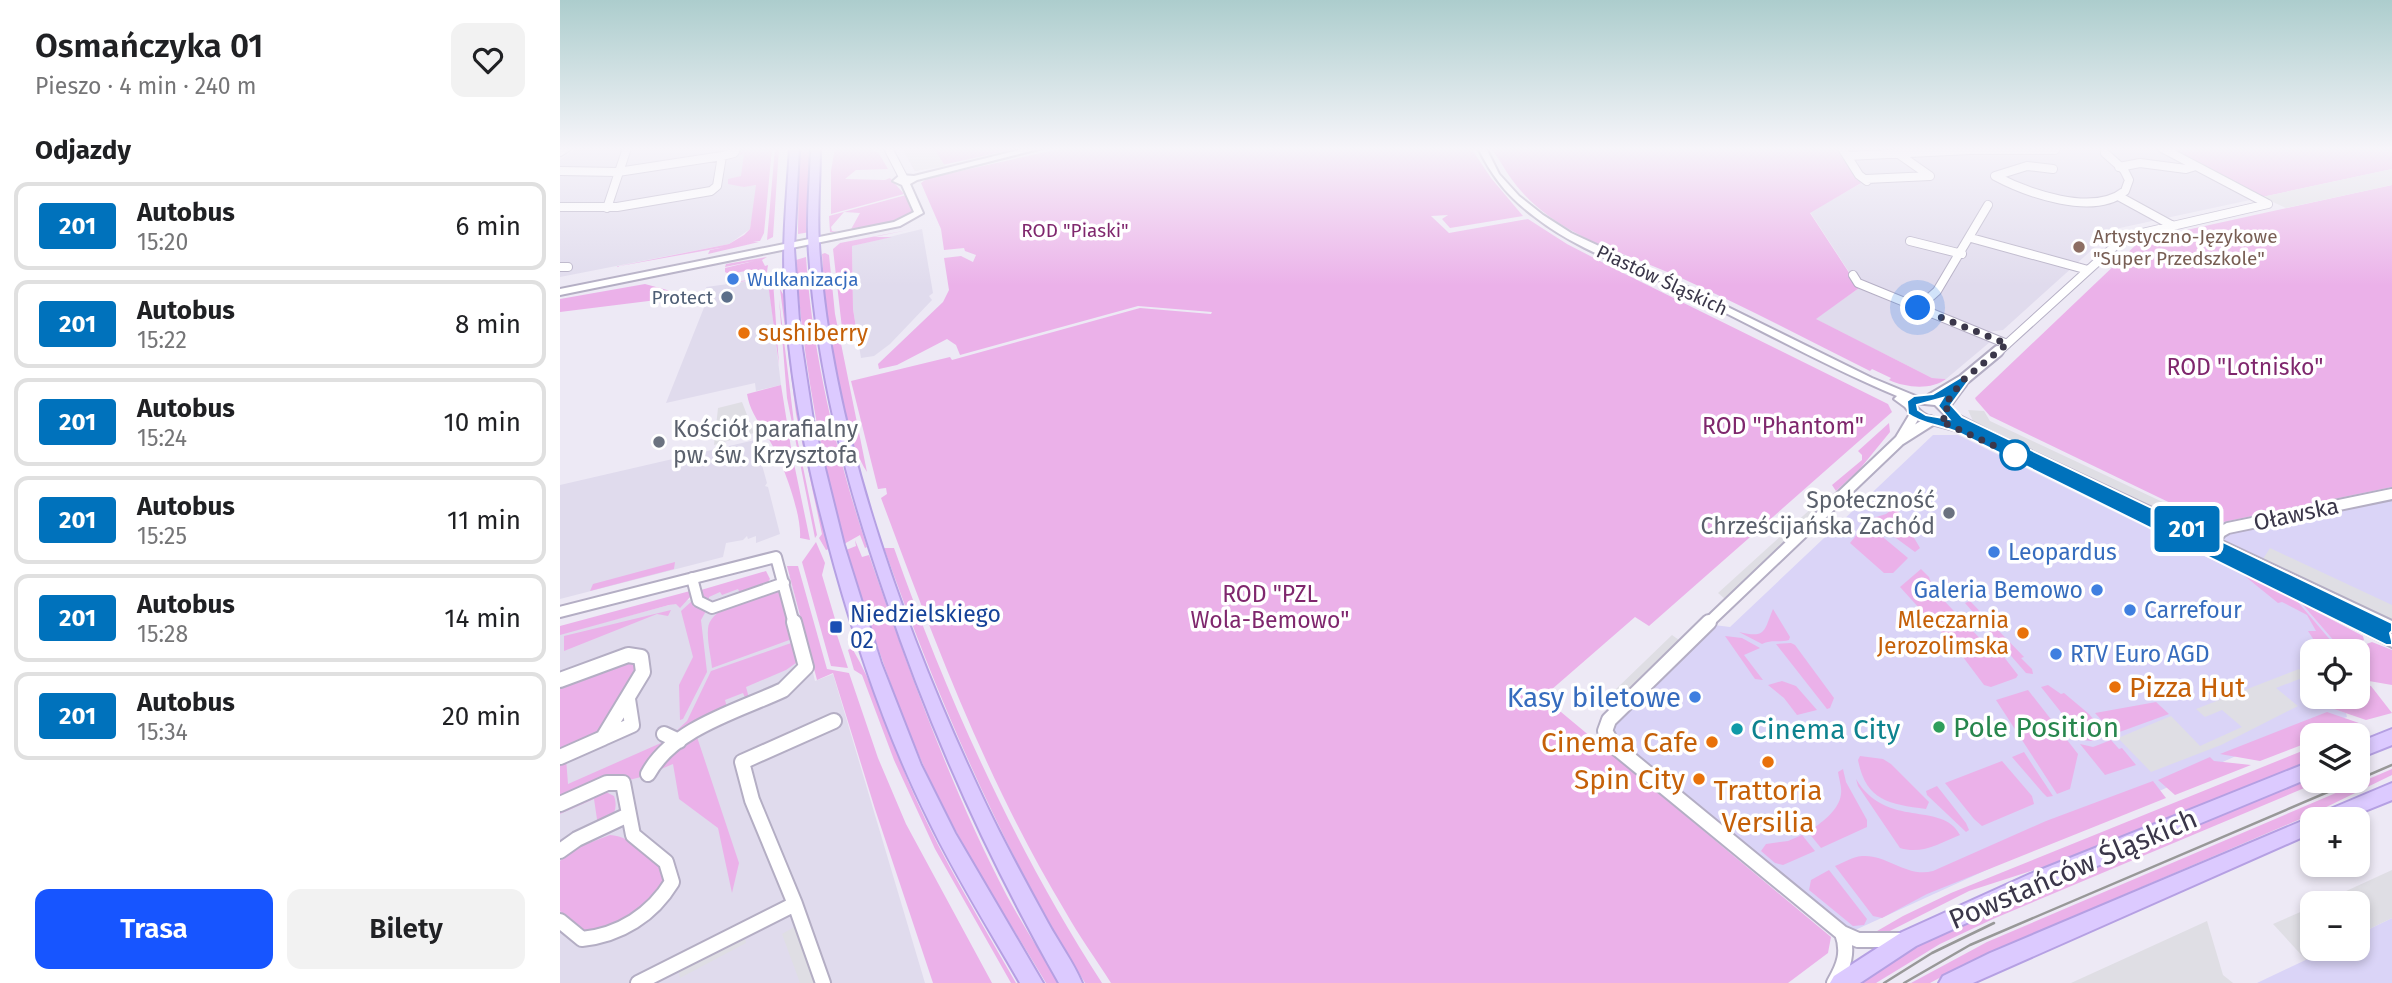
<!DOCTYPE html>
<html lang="pl">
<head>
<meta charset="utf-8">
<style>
  :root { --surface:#fff; --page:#f2f2f2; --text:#202124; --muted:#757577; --line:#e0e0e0; --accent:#1755ff }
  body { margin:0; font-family:"Fira Sans",sans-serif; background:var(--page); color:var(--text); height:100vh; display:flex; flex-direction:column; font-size:26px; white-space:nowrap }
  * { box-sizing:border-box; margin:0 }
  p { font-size:23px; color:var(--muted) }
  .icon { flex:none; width:38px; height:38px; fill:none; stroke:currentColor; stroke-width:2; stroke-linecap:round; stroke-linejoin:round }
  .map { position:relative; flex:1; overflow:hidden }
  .sheet { display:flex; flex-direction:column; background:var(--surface); width:560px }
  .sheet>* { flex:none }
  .badge { padding:0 14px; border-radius:5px; font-size:24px; line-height:46px }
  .controls { position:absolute; left:1740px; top:639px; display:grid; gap:14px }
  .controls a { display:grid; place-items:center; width:70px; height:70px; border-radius:14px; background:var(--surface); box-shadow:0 4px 10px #0003; font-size:35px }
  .you { position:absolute; width:35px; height:35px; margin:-18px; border:5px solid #fff; border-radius:50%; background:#1a73e8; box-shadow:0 0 0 10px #1a73e833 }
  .map>.badge { position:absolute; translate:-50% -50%; box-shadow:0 0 0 4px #fff }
  h2 { padding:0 35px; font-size:26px; line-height:63px }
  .round { display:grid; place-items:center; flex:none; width:74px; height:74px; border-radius:14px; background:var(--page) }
  .summary { display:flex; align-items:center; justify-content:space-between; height:119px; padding:0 35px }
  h1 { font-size:33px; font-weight:600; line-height:52px }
  .primary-button { display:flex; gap:14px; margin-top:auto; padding:14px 35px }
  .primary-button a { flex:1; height:80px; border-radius:14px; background:var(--accent); color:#fff; font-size:28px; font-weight:600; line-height:80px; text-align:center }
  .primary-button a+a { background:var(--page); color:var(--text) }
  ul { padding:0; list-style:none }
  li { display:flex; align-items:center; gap:21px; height:88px; margin:0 14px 10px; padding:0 21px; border:4px solid var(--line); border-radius:14px }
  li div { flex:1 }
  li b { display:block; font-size:26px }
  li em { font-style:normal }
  li .badge { min-width:77px; font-weight:700; text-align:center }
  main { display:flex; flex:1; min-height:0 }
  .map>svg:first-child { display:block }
  .residential { fill:#e0dbed }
  .commercial { fill:#dad4f7 }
  .green { fill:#ebb1e9 }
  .parking { fill:#dfdee4 }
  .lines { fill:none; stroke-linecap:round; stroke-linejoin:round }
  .minor-far2-casing { stroke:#b4aec4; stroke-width:10 }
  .minor-far1-casing { stroke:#b4aec4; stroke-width:14 }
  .minor-casing { stroke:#b4aec4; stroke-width:18 }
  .tertiary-casing { stroke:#b4aec4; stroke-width:4 }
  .secondary-casing { stroke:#b5a0e3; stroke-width:4 }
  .minor-far2 { stroke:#fff; stroke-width:8 }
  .minor-far1 { stroke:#fff; stroke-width:10 }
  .minor { stroke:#fff; stroke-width:14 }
  .tertiary { fill:#fff; fill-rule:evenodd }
  .secondary { fill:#dccaff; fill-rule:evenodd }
  .tram { stroke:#989898; stroke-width:2.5 }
  .line { fill:#0072bc; stroke:#fff; stroke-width:2; fill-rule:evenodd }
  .walk { stroke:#3b374a; stroke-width:7; stroke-dasharray:0 12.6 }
  .education-dot { fill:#8d6e63; stroke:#fff; stroke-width:2.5 }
  .shop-dot { fill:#3f7fe0; stroke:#fff; stroke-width:2.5 }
  .service-dot { fill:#5c6f8a; stroke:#fff; stroke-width:2.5 }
  .food-dot { fill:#e8710a; stroke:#fff; stroke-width:2.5 }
  .worship-dot { fill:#6b7280; stroke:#fff; stroke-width:2.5 }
  .stop-dot { fill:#fff; stroke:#0072bc; stroke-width:3.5 }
  .transit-dot { fill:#1a4fb4; stroke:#fff; stroke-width:2.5 }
  .leisure-dot { fill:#2e9e5b; stroke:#fff; stroke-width:2.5 }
  .culture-dot { fill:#0f9aa8; stroke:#fff; stroke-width:2.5 }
  .labels { text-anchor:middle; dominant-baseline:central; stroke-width:7; stroke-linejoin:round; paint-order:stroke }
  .far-park-label { font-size:19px; fill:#7f276d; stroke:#fff }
  .far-education-label { font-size:19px; fill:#785e54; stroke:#fff; text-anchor:start }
  .far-shop-label { font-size:19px; fill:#366cbe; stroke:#fff; text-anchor:start }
  .far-street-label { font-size:19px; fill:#3b374a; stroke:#fff }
  .far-service-label { font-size:19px; fill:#4e5e75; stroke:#fff; text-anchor:end }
  .food-label { font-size:23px; fill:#c56008; stroke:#fff; text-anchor:start }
  .park-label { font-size:23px; fill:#7f276d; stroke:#fff }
  .worship-label { font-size:23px; fill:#5b616d; stroke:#fff; text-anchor:start }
  .street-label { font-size:23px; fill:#3b374a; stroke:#fff }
  .shop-label { font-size:23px; fill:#366cbe; stroke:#fff; text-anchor:start }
  .transit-label { font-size:23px; fill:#164399; stroke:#fff; text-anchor:start }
  .near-food-label { font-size:28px; fill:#c56008; stroke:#fff; text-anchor:end }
  .near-shop-label { font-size:28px; fill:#366cbe; stroke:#fff; text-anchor:end }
  .near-leisure-label { font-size:28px; fill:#27864d; stroke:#fff; text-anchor:start }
  .near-culture-label { font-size:28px; fill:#0d838f; stroke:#fff; text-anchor:start }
  .near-street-label { font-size:28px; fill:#3b374a; stroke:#fff }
</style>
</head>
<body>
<main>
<section class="sheet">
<div class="summary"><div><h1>Osmańczyka 01</h1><p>Pieszo · 4 min · 240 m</p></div><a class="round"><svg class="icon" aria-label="heart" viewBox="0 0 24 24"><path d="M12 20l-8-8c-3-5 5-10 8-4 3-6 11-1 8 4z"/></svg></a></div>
<h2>Odjazdy</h2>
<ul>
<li><span class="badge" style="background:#0072bc;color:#fff">201</span><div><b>Autobus</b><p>15:20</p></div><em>6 min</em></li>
<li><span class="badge" style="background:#0072bc;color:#fff">201</span><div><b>Autobus</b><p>15:22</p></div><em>8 min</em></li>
<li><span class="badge" style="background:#0072bc;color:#fff">201</span><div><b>Autobus</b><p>15:24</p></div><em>10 min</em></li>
<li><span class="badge" style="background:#0072bc;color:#fff">201</span><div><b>Autobus</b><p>15:25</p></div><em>11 min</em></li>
<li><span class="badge" style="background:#0072bc;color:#fff">201</span><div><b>Autobus</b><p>15:28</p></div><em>14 min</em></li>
<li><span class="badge" style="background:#0072bc;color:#fff">201</span><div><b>Autobus</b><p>15:34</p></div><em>20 min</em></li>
</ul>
<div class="primary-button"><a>Trasa</a><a>Bilety</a></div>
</section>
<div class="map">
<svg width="1832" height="983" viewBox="0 0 1832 983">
  <rect width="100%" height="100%" fill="#ede9f5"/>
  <path class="residential" d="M17,148H187L182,187L197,185L190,229L169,244L0,277V160Z
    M1294,148H1480L1484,152L1499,151L1496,148H1592L1656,179L1690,200L1555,229L1443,330L1427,332L1291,275L1250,212L1300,184L1299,181H1313L1304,175L1292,160L1298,153Z
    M362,229L373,293L369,296L372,300L330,344L314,356L301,358L293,309L292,246Z
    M198,280L204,281L209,287L221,385L196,391L195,383L106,403L149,295L146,287Z
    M1299,288L1351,311L1430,342L1386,379L1372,378L1255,319Z
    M195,440L207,483L205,486L208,487L220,534L196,543V536L188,539L187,536L183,540L166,543L163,557L0,599V485Z
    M230,576L255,681L273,674L365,983H0V634L166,590L207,585Z"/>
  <path class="commercial" d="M1373,435H1398L1742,604L1783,651H1752V696L1779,697L1771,708L1786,713L1787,717L1689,750L1293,931L1061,744L1052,730L1053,724L1154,625L1170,627Z
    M1832,487V621L1646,531L1654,524Z
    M1832,918V983H1697L1769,949L1797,948V935Z"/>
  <path class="green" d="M187,148H212L204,233L200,241H193L199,242L148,254L150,250L165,247L54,267L169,244L184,235L190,229L196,185L184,187L168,184V179L181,176L184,154L179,155V150Z
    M215,148H219L213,237L207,240Z
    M239,148H252L250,232L238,234Z
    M275,148H313L311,151L318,152L328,169L296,170L285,179L325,180L330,178L344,194L271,214V171Z
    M342,148H459L355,171Z
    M504,148H911L931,178L963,216L890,228L882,219L888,215L871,216L889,233L968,219L1007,244L1063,273L1328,404L1332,412L1089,626L1075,617L983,697L1271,937L1268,953L1228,983H551C536,959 519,936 505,911C427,782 373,638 321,498L327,494L326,488L318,489L291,381L390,357L392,360L580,308L651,314L652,312L578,306L400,355L396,345L387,339L337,365L319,369L318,364L383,302L389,290L384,258L401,256L413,262L416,255L405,251L404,248L384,250L381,229L361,183L368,178Z
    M931,148H1278L1301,183L1250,213L1299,288L1256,319L1372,378L1386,379C1372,390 1346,388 1329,380L1331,378L1312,369L1310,371C1246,339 1184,306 1119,277C1064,252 1005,239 962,192C949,178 942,163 931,148Z
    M1608,148H1832V169L1702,197Z
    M1832,185V487L1654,524L1430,416L1416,400L1415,398L1581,240Z
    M346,195L352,213L343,219L289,233L300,213L284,212L271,227L272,231L283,233L270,232L269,216Z
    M348,230L314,237H332L292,246L293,309L297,334L283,337L273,249L280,243Z
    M265,253L269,255L275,314L307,472C275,419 266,316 262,254Z
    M207,257L202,260L205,266L208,265L206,278L213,281L219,365L208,283L200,280L164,283L198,279L200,274L197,269L169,274L165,272V268L194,261L165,267L166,264Z
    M246,257C252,353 277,456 307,547L305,548L300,535L284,544C260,450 242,357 236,260Z
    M85,284L129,296L0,312V299Z
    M220,289L226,299L240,419L269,549L266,550L259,538L262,534L236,414Z
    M219,299L234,423L257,535L255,538L227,398Z
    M221,385L232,454L250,540L240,538C242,515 223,463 211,443C202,426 190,413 187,394Z
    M1329,423L1330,432L1299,470L1276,491L1272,485L1302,460V455L1298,451Z
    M1334,508L1339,512L1360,548L1355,552L1310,519L1326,514Z
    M1306,523L1348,558L1333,573H1324L1290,543Z
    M295,540L302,557L309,555C349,670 390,787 447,896C463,925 481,954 499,983H486C446,916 403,850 370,780C336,706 311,628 286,550L296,546Z
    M256,542L265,563L262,575L275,619L268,627L269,633L277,635L288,668L271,666L242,562Z
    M324,548H334C388,700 454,847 542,983H525C441,847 378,699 324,548Z
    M115,562L114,569L30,591L33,584Z
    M227,566H238L267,669L289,673L318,758L346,824L432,983H373L315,809L273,673L257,680Z
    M1361,569L1369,577L1373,589L1430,649L1444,657L1458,675L1456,678L1431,687L1424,685L1400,653L1340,587Z
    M206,571L210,579L206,585L181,595L178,589L162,595L160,592L149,597V602L142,598L141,590Z
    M1681,573L1737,601L1778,649L1761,651L1748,631H1756L1747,615L1722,602L1718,603Z
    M216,589L221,591L232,639L152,668C151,656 147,642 148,629C149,606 198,596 216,589Z
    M130,591L131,596L120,608L116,604L109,605L0,635V626Z
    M132,601L133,606L146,611L141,620L147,672L123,719L120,720L119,685L133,657L121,611Z
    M1410,601L1464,657L1461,658L1472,669L1473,674L1466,673L1405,603Z
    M1742,604L1803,636L1804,640L1781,649Z
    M1213,609L1230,637L1229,640C1219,643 1212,639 1202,644L1179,632C1207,639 1204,630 1213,609Z
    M111,610L108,616L97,614L4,651V636Z
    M1165,636L1182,638L1200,648L1184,655L1203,680L1195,679Z
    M234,642L236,663L226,670L186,687L189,698L186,700L183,693L165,700L168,711L113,734L127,721L151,671Z
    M1812,642L1832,650V685L1809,681L1797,668V651H1787Z
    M1231,643L1235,645L1274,698L1270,708L1267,709L1216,644Z
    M292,648C319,694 333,747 354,795C383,860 421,922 456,983H451L375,849L334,760L302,675L294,670L288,650Z
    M74,661L78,666L43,732L0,751V685L55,662Z
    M1222,681L1236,686L1257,710L1237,715L1224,698L1208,685Z
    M1797,684L1811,686L1832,713L1806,720L1771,708L1779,697L1797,696Z
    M1488,685L1501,694L1504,693L1529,714L1548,736L1531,741L1523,740L1481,687Z
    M1468,690L1518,754L1510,789L1497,794L1436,700Z
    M1596,702L1609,714L1554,734L1535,713Z
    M1767,712L1799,723L1767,735H1752V741L1700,761L1660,754Z
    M136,734L179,863L172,893L158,828L119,799L113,764L94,772L97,765Z
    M110,739L84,770L81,777L69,780L52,779L0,799V761L6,758L8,784Z
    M1551,740L1559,749L1562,748L1576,765L1545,775L1520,744L1533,747Z
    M1752,747V760L1505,860L1409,891L1320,936L1305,938L1343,916L1391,893Z
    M1464,752L1493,796L1487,797L1483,793L1452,757Z
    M1300,756L1323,759L1331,764L1369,802L1366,809C1329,804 1306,801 1298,760Z
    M1650,757L1654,761L1691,765L1615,795L1598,780Z
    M1442,761L1472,796L1474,804L1422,826L1414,819L1385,783Z
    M1283,769L1286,782L1307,820V827L1261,848L1248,832C1261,823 1279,811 1281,794C1282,787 1279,779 1278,772Z
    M1832,769V775L1752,814L1419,957L1370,983H1351L1427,942Z
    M1752,778V780L1761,781L1433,919L1380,944L1316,983H1298L1362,943L1431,911Z
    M1296,779C1326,830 1382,800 1400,835C1380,843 1362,855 1340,848L1298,786Z
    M1593,781L1606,798L1367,894L1322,918L1313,916L1275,866C1283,863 1292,857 1302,856C1327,854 1347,878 1373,871L1486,821Z
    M1377,786L1406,823L1409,830L1406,832L1367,795L1366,791Z
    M40,789L54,796C59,811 52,820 38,826L34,799L0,814V806Z
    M50,835C71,836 93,858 105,874C102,899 56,933 32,932C19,931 9,919 0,911V861L13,849Z
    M1242,835L1255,851L1223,865L1215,863L1201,851L1206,844L1228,841Z
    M1269,870L1307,919L1304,925L1293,926L1249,890L1251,880Z"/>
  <path class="parking" d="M342,148H374L385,166L355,171Z
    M1832,169V185L1726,208L1702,197Z
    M182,402L194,433L154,445L158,408Z
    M1408,410L1424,411L1430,421L1639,519L1634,526L1413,421Z
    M1265,496L1272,500L1165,599L1158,593Z
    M1710,548L1832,605V621L1703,559Z
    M1112,635L1119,640L1062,695L1055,690Z
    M1739,669L1747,676L1716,688L1738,706L1661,745L1591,772L1558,738L1611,716L1640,746L1682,727L1662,710L1645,717L1636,709Z
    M1832,870V918L1797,935V903H1760Z
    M1752,907V948L1769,949L1746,960L1713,924Z
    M1647,921L1663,975L1673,983H1511Z
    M234,927L255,983H240L222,934Z
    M184,934L186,943L120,978L118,968Z"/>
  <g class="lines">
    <defs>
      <path id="minor-far2" d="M328,148L343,177
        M1282,148L1299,175L1307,181
        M1602,148L1708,204
        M0,152L6,148
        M1287,156L1410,150H1495L1493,148
        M1559,167L1580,163L1626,169L1636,166
        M1493,169L1467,166L1435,176C1467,193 1533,217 1565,191L1569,180L1564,170L1545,153
        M0,171L58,172L162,156L174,153L177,148
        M1306,179L1370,176L1340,155
        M1560,197L1613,226
        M0,207H57L151,191L157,186L162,156
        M47,208L67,148
        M1411,238L1528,270
        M1350,241L1402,254
        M0,267H8
        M1293,275L1298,283L1447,344
        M1358,308L1377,291L1428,205
        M1437,353L1556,245L1582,233L1708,204"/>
      <path id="minor-far1" d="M1371,399L1403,380L1438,351
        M1384,406L1402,382
        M1340,440L1370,421
        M1648,549L1661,532L1668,528L1832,494
        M132,578L138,601L152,608L224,583
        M0,612L216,557L234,624
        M1147,624L1340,440L1355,415"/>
      <path id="minor" d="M1149,622L1049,720L1045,731L1053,745L1282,933L1298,940H1343
        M0,680L68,655L81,657L83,672L43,738L0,757
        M104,734L119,741
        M45,737L72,725L68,699
        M88,774C113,728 178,711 223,690L246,667L234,622
        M0,804L47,783H63L73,835L106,862L112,882C92,915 60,935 22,939L0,921
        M0,851L17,839L68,815
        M78,983L235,904
        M263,983L235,904L192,800L182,762L274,721
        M1274,983C1284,966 1289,952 1282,933"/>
      <path id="tertiary" d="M467,148H483L357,180L350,184L363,213L340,226L0,295V289L334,222L354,212L342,185L333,181L340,175L354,176Z
        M918,148H926L939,174L959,196L983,215L1011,233L1125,286L1312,378L1358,397L1382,400L1398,415L1433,433L1832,621V633L1771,604L1832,634V647L1624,542L1623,539L1627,535L1403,428L1398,431L1360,421L1354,418L1345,407L1334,399L1337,396C1262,365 1191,324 1117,289C1070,267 1017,250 975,217C948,197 933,178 918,148ZM1354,403L1375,405L1391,421C1375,418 1363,418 1354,403Z"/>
      <path id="secondary" d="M230,148H239L234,249L240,335L253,420L284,545L321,663L361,765L395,833L483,983H460C429,929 396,877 369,821C329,740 299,654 275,568C250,478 229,385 225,292C222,243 227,196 230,148Z
        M251,148H260C260,180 257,212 259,244C270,427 344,630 422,796C442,839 465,881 488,923C499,943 513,962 522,983H499C429,861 371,732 326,598C287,486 257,372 249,254C246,219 250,184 251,148Z
        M1832,729V745L1797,759V743Z
        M1752,761V777L1484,888L1356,946L1300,983H1270L1274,976L1342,932L1470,874Z
        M1832,783V800L1785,819H1752V833L1413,983H1379L1383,976L1430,953Z"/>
    </defs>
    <use href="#minor-far2" class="minor-far2-casing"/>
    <use href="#minor-far1" class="minor-far1-casing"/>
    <use href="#minor" class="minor-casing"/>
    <use href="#tertiary" class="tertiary-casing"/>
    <use href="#secondary" class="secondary-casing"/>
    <use href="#minor-far2" class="minor-far2"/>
    <use href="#minor-far1" class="minor-far1"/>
    <use href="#minor" class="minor"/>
    <use href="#tertiary" class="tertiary"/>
    <use href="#secondary" class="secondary"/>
    <path class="tram" d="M1797,780L1832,765
      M1324,983L1372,953L1434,923
      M1344,983L1410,945L1796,780"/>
  </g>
  <linearGradient id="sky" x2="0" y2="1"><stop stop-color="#accdcd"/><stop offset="0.52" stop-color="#f7f5fa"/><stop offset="1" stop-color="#f7f5fa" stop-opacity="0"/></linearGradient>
  <rect width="1832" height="286" fill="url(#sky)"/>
  <path class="line" d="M1403,376L1409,380L1391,405L1402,417L1832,623V631L1830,633L1832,641V645H1826L1399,433C1382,425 1363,425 1348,414L1347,401L1354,396L1373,394ZM1383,398L1378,406L1389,419L1366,415L1358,410L1357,405Z"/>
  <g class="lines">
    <path class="walk" d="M1358,308L1447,344L1403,380L1384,406L1388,410V416L1380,421L1455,455"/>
  </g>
  <circle class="education-dot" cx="1519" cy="247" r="7"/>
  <g class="shop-dot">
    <circle cx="173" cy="279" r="7"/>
    <circle cx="1434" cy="552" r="7"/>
    <circle cx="1537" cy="590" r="7"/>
    <circle cx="1570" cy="610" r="7"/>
    <circle cx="1496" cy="654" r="7"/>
    <circle cx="1135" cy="697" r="7"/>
  </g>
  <circle class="service-dot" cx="167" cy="297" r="7"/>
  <g class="food-dot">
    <circle cx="184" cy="333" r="7"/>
    <circle cx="1463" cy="633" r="7"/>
    <circle cx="1555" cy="687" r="7"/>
    <circle cx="1152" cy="742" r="7"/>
    <circle cx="1208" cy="762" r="7"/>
    <circle cx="1139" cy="779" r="7"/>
  </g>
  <g class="worship-dot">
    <circle cx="99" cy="442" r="7"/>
    <circle cx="1389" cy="513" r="7"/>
  </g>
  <circle class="stop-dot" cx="1455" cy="455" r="14"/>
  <rect class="transit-dot" x="269" y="620" width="14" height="14" rx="3.5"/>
  <circle class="leisure-dot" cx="1379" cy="727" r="7"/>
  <circle class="culture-dot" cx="1177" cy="729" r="7"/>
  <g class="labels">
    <g class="far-park-label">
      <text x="515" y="230">ROD "Piaski"</text>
    </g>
    <g class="far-education-label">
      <text x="1533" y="236">Artystyczno-Językowe<tspan x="1533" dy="22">"Super Przedszkole"</tspan></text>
    </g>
    <g class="far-shop-label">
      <text x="187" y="279">Wulkanizacja</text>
    </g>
    <g class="far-street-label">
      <text transform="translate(1102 280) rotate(25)">Piastów Śląskich</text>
    </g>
    <g class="far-service-label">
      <text x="153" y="297">Protect</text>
    </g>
    <g class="food-label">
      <text x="198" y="333">sushiberry</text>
      <text x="1449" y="620" text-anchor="end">Mleczarnia<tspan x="1449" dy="26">Jerozolimska</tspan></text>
    </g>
    <g class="park-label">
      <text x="1685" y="367">ROD "Lotnisko"</text>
      <text x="1223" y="426">ROD "Phantom"</text>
      <text x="710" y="594">ROD "PZL<tspan x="710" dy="26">Wola-Bemowo"</tspan></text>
    </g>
    <g class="worship-label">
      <text x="113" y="429">Kościół parafialny<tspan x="113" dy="26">pw. św. Krzysztofa</tspan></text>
      <text x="1375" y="500" text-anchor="end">Społeczność<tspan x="1375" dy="26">Chrześcijańska Zachód</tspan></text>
    </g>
    <g class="street-label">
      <text transform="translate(1736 514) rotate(-12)">Oławska</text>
    </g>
    <g class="shop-label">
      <text x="1448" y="552">Leopardus</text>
      <text x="1523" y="590" text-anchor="end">Galeria Bemowo</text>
      <text x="1584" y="610">Carrefour</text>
      <text x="1510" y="654">RTV Euro AGD</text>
    </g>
    <g class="transit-label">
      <text x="290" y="614">Niedzielskiego<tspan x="290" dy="26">02</tspan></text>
    </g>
    <g class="near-food-label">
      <text x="1569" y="687" text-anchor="start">Pizza Hut</text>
      <text x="1138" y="742">Cinema Cafe</text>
      <text x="1125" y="779">Spin City</text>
      <text x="1208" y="790" text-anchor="middle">Trattoria<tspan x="1208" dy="32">Versilia</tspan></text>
    </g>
    <g class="near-shop-label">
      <text x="1121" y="697">Kasy biletowe</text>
    </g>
    <g class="near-leisure-label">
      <text x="1393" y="727">Pole Position</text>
    </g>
    <g class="near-culture-label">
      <text x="1191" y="729">Cinema City</text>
    </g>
    <g class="near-street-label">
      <text transform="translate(1513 869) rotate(-23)">Powstańców Śląskich</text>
    </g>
  </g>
</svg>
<div class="controls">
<a><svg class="icon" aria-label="locate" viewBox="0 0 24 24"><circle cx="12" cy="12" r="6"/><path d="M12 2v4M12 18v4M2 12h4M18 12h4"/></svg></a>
<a><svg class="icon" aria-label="layers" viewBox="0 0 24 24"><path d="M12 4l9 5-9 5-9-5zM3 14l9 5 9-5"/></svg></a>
<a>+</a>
<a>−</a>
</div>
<div class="you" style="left:1358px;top:308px"></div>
<b class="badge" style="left:1627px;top:529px;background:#0072bc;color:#fff">201</b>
</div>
</main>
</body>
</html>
